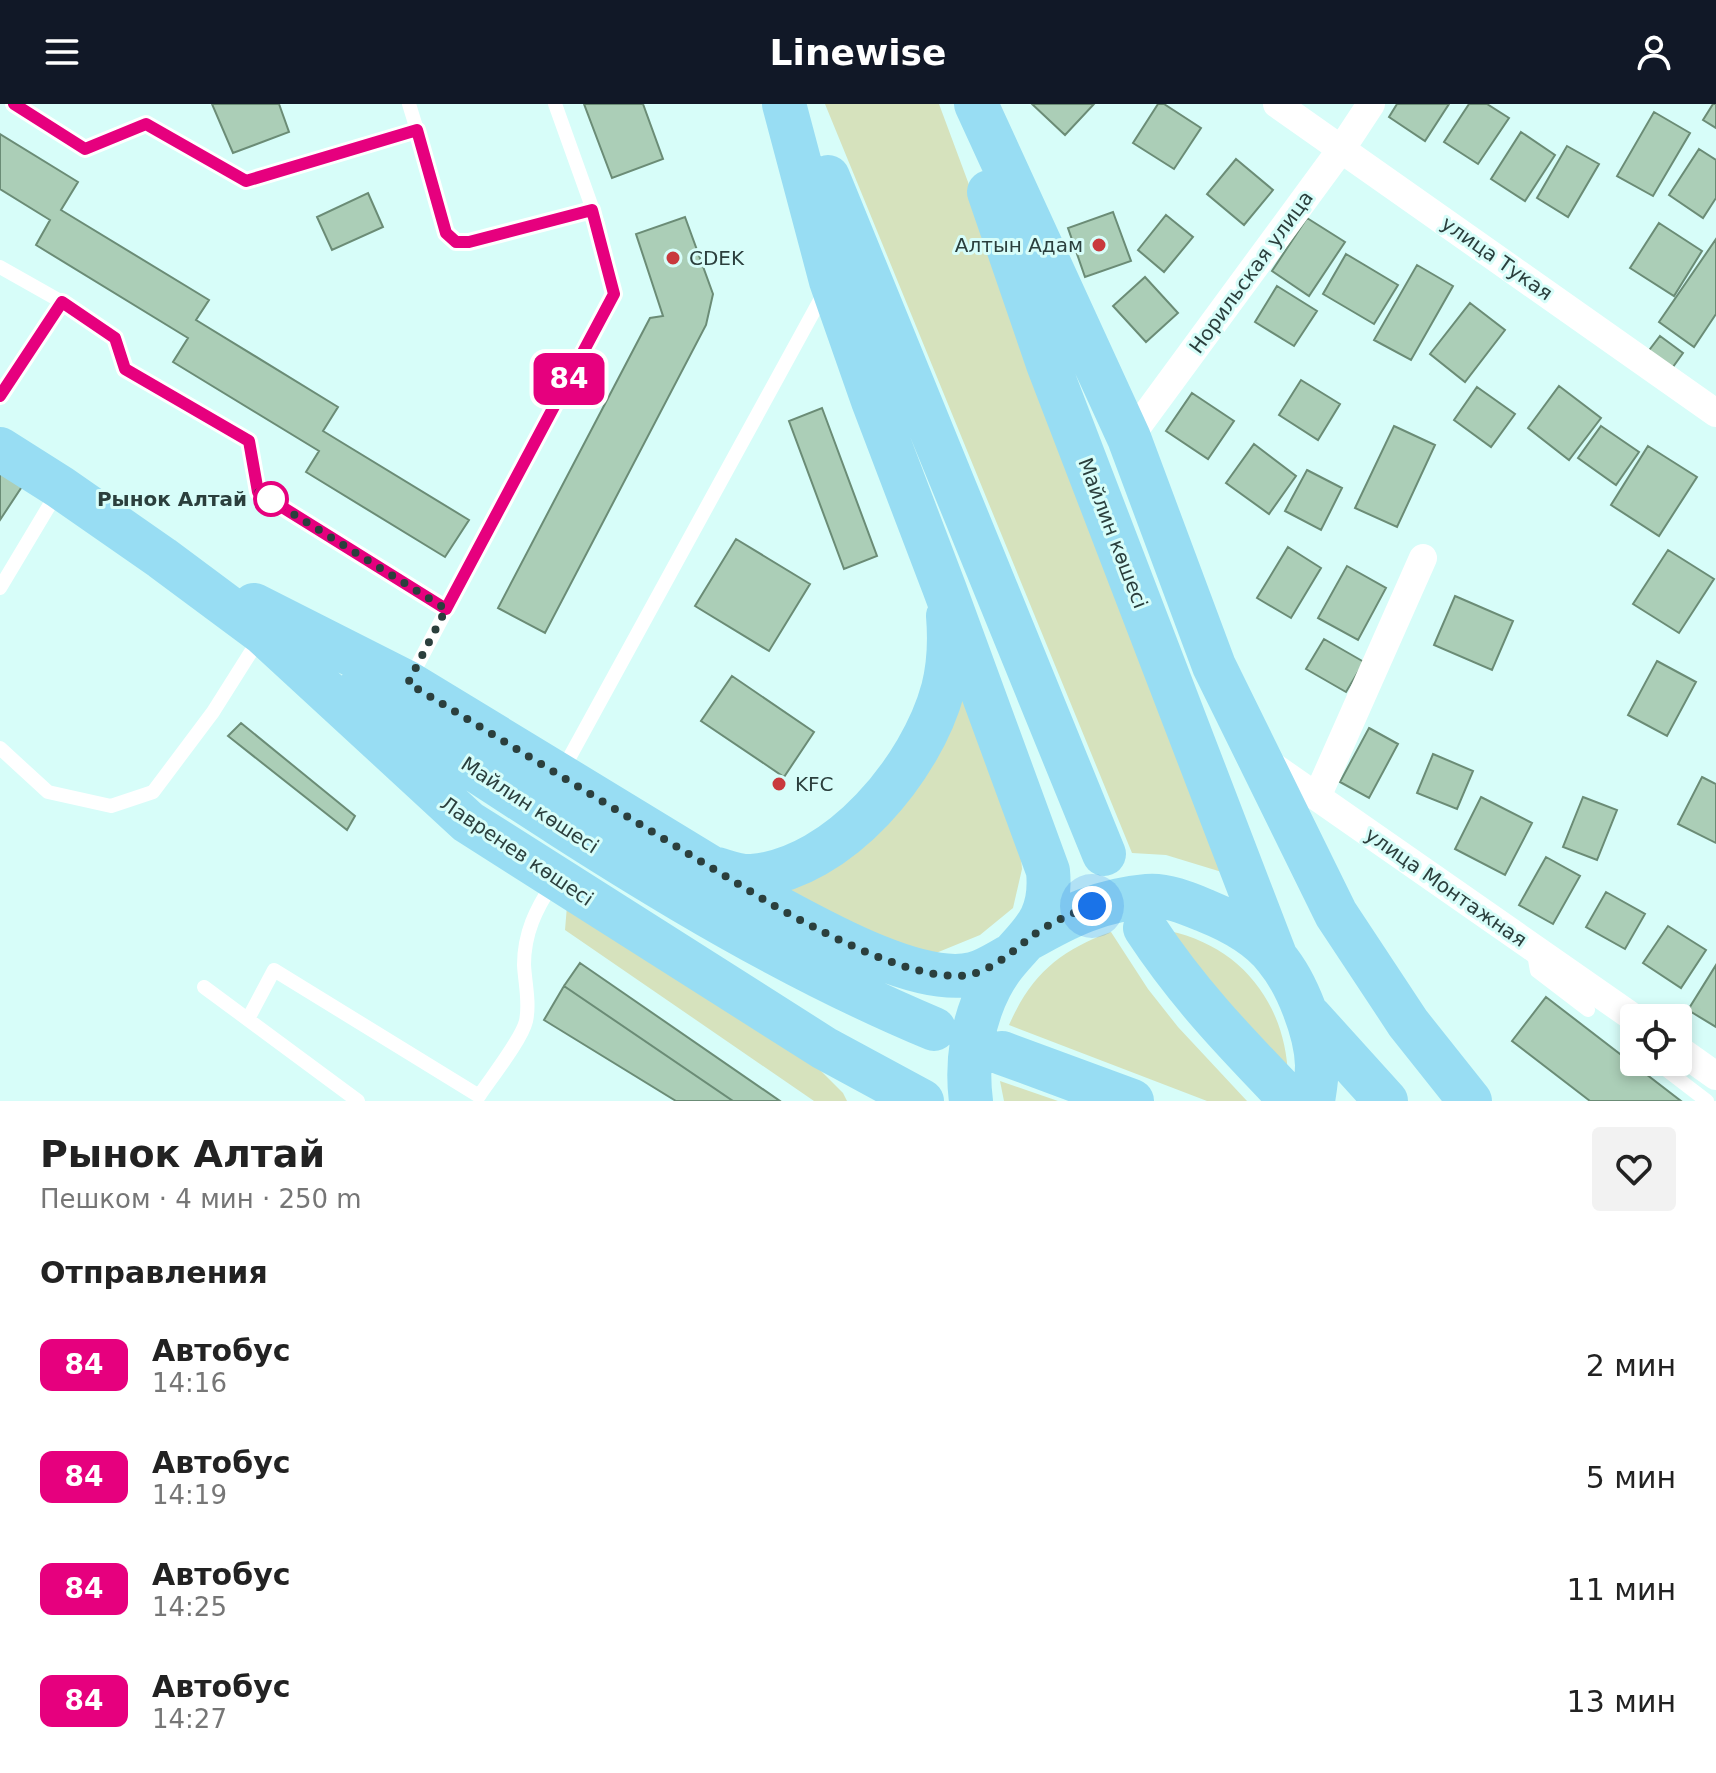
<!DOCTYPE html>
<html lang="ru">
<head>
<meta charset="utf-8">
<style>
  :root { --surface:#fff; --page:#f2f2f2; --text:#222; --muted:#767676; --accent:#111827 }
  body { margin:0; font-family:"DejaVu Sans",sans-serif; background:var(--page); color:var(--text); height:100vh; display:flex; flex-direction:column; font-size:30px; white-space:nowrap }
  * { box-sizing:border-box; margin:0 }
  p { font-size:26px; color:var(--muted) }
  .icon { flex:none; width:44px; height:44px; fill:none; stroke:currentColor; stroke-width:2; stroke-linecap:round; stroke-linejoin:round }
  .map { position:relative; height:997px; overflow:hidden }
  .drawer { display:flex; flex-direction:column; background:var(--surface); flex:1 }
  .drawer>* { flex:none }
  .badge { padding:0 16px; border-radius:12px; font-size:28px; line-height:52px }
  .fabs { position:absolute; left:1620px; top:900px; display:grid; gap:16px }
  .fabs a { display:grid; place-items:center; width:72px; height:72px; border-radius:8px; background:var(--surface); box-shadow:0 4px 12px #0003; font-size:40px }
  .you { position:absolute; width:40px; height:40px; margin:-20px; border:6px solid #fff; border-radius:50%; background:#1a73e8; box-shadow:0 0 0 12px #1a73e833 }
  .map>.badge { position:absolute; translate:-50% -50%; box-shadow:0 0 0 4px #fff }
  h2 { padding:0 40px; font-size:30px; line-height:72px }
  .round { display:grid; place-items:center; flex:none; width:84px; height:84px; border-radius:8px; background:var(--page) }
  .summary { display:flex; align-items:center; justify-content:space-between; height:136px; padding:0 40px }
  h1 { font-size:38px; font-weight:700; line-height:60px }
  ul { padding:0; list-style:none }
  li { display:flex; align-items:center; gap:24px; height:112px; padding:0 40px }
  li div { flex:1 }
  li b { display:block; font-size:30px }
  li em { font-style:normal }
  li .badge { min-width:88px; font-weight:700; text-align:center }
  header { display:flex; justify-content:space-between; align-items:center; height:104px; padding:0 40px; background:var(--accent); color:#fff; font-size:36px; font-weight:700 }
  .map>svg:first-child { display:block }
  .green { fill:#d6e2bd }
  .building { fill:#abceb7; stroke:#6b8c76; stroke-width:2 }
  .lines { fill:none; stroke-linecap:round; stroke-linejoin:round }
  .lane { stroke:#fff; stroke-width:14 }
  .street { stroke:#fff; stroke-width:28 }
  .primary { stroke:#98ddf3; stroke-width:44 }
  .line-casing { stroke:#fff; stroke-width:18 }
  .line { stroke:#e6007e; stroke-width:12 }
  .walk { stroke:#2b3f3d; stroke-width:8; stroke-dasharray:0 14.4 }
  .poi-dot { fill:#c9393d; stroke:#d7fdf9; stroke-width:3 }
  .stop-dot { fill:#fff; stroke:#e6007e; stroke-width:4 }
  .labels { text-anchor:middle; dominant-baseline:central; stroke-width:6; stroke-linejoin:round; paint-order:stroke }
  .poi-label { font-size:20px; fill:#2b3f3d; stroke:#d7fdf9; text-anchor:start }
  .street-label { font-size:20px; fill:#2b3f3d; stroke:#d7fdf9 }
  .stop-label { font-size:20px; font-weight:bold; fill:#2b3f3d; stroke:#d7fdf9; text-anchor:end }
</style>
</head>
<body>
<header><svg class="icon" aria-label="menu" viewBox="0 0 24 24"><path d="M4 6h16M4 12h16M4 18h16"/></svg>Linewise<svg class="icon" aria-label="person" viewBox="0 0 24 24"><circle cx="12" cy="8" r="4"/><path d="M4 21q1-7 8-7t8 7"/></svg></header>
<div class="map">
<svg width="1716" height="997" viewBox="0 0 1716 997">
  <rect width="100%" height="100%" fill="#d7fdf9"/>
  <path class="green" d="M825,0H939L1225,769L1166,751L1132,749Z
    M960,571L1019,730L1022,765L1013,804L980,831L936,849L888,840L772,785L804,775Z
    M567,802L812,958L843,989L847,997H814L565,826Z
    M1169,827C1241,842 1286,900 1288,973Z
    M1111,828L1148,885L1178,923L1247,997H1207L1009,921C1031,871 1060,846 1111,828Z
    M1000,977L1058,997H1004Z"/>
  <path class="building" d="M212,0H279L289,28L233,49Z
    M584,0H643L663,55L612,74Z
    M1032,0H1094L1065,31Z
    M1158,0H1164L1201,24L1174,65L1133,39Z
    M1397,0H1449L1425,37L1389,13Z
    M1469,0H1487L1509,14L1478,60L1444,38Z
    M1713,0H1716V24L1703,16Z
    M1654,8L1690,29L1653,92L1617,72Z
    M1521,28L1555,51L1525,97L1491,75Z
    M0,30L78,78L61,106L209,196L196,216L338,303L323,327L469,416L445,453L306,368L319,347L173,258L188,234L36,141L50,116L0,85Z
    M1567,42L1599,60L1568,113L1537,94Z
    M1699,45L1716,56V94L1703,114L1669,91Z
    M1236,55L1273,86L1244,121L1207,90Z
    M368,89L383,123L332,146L317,113Z
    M1113,108L1131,157L1085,173L1068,124Z
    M1166,111L1193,133L1164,168L1138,146Z
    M685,113L713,190L706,221L545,529L498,504L650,214L663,212L636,130Z
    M1307,114L1345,138L1309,192L1272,167Z
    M1659,119L1702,147L1674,192L1630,164Z
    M1716,135V210L1694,243L1659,218Z
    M1346,150L1398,181L1374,220L1323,190Z
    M1417,161L1453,182L1411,256L1374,236Z
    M1145,173L1178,209L1146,238L1113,202Z
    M1277,182L1317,207L1294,242L1255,218Z
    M1470,199L1505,226L1465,278L1430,250Z
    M1660,232L1683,249L1670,267L1647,249Z
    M1301,276L1340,300L1318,336L1279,311Z
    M1559,282L1601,314L1569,356L1528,324Z
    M1477,283L1515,310L1491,343L1454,316Z
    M1192,289L1234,317L1208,355L1166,327Z
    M822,304L877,452L844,465L789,317Z
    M1394,322L1435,341L1397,423L1355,404Z
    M1601,322L1639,348L1616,381L1578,354Z
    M1254,340L1296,372L1269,410L1226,379Z
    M1648,342L1697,373L1659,432L1611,401Z
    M1307,366L1342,384L1321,426L1285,407Z
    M0,367L23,381L0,416Z
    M736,435L810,480L769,547L695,502Z
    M1288,443L1321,464L1291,514L1257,494Z
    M1668,446L1714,475L1679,529L1633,500Z
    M1347,462L1386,484L1358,536L1318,514Z
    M1455,492L1513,517L1492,566L1434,541Z
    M1324,535L1364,558L1346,588L1306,565Z
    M1657,557L1696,578L1667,632L1628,611Z
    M732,572L814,628L784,673L701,617Z
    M241,619L355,712L347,726L228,632Z
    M1369,624L1398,640L1369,694L1340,678Z
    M1433,650L1473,667L1457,705L1417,689Z
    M1702,673L1716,680V739L1678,720Z
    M1481,693L1532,719L1505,771L1455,745Z
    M1583,693L1617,706L1597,756L1563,743Z
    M1546,753L1580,772L1553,820L1519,801Z
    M1606,788L1645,810L1625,845L1586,823Z
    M1668,822L1706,846L1681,884L1643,859Z
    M580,859L780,997H733L564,882Z
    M1716,861V923L1688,906Z
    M564,882L733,997H676L544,916Z
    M1546,893L1681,997H1590L1512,937Z"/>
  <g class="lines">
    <path class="lane" d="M14,0L85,45L146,20L246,77L417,26L409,0
      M417,26L446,129L456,138H469L592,106
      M0,163L62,198L115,234L125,265L249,337L258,388L446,505
      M0,292L62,198
      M0,484L58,387
      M410,575L614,190L598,120L555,0
      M0,644L48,688L111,702L153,688L213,608L261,532
      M562,667L825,187
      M1533,844L1537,867L1588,906
      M204,883L358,997
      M248,915L274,866L479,992C491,974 522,935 526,917C530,899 525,879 524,861C524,829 536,805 553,779
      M1656,958L1707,997"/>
    <path class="street" d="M1277,0L1716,309
      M1129,334L1342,44L1371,0
      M1264,656L1634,914
      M1317,693L1423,454
      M1678,945L1716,972"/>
    <path class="primary" d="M784,0L831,177L873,297L945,486L1048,767C1054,830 1014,835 990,883C972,918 966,959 971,997
      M976,0L1129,334L1214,562L1336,810L1408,919L1470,997
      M828,73L1104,750
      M989,88L1048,260L1276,854
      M0,345L60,383L162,454L263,529L468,718L824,944L922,997
      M254,501L408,579L771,800C819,826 919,883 973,870C986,867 1000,857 1012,851
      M356,588C543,709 727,839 934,925
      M717,765C728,768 740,773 752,772C839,765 922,664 943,585C949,561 950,536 948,512
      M1145,824C1187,888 1233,936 1286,991
      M1028,835C1068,812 1101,796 1147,792C1166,790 1189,800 1206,807C1231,817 1259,832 1276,854C1297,879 1316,928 1317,961C1317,972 1315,985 1313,997
      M1310,913L1386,997
      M1002,949L1132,997"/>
  </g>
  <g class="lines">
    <defs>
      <path id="line" d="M0,292L62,198L115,234L125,265L249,337L258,388L446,505L614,190L592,106L469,138H456L446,129L417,26L246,77L146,20L85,45L14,0"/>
    </defs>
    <use href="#line" class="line-casing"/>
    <use href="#line" class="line"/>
    <path class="walk" d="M271,395L258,388L446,505L408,579L771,800C816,825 926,886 976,869C996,862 1011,849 1027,836C1045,821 1070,810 1092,802"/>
  </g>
  <g class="poi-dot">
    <circle cx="1099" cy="141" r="8"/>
    <circle cx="673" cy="154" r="8"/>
    <circle cx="779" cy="680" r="8"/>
  </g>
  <circle class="stop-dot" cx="271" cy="395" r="16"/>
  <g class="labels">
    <g class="poi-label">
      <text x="1083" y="141" text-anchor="end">Алтын Адам</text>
      <text x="689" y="154">CDEK</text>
      <text x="795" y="680">KFC</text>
    </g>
    <g class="street-label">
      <text transform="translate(1497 154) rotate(35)">улица Тукая</text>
      <text transform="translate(1251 168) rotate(-54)">Норильская улица</text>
      <text transform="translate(1113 429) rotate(69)">Майлин көшесі</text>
      <text transform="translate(530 701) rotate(33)">Майлин көшесі</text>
      <text transform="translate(517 747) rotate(34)">Лавренев көшесі</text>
      <text transform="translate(1446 783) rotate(35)">улица Монтажная</text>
    </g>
    <g class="stop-label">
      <text x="247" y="395">Рынoк Алтай</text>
    </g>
  </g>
</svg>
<div class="fabs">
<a><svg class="icon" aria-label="locate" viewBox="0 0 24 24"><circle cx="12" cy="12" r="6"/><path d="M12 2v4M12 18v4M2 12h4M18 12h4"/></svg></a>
</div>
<div class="you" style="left:1092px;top:802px"></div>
<b class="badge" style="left:569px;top:275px;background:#e6007e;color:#fff">84</b>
</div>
<section class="drawer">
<div class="summary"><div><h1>Рынoк Алтай</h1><p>Пешком · 4 мин · 250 m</p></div><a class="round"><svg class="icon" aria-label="heart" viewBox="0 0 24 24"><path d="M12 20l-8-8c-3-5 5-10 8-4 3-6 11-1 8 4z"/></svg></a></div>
<h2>Отправления</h2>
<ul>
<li><span class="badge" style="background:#e6007e;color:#fff">84</span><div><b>Автобус</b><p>14:16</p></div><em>2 мин</em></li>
<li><span class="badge" style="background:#e6007e;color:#fff">84</span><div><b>Автобус</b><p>14:19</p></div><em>5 мин</em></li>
<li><span class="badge" style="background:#e6007e;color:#fff">84</span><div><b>Автобус</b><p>14:25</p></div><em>11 мин</em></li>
<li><span class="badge" style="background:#e6007e;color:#fff">84</span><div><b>Автобус</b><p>14:27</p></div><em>13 мин</em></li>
</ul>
</section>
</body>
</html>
